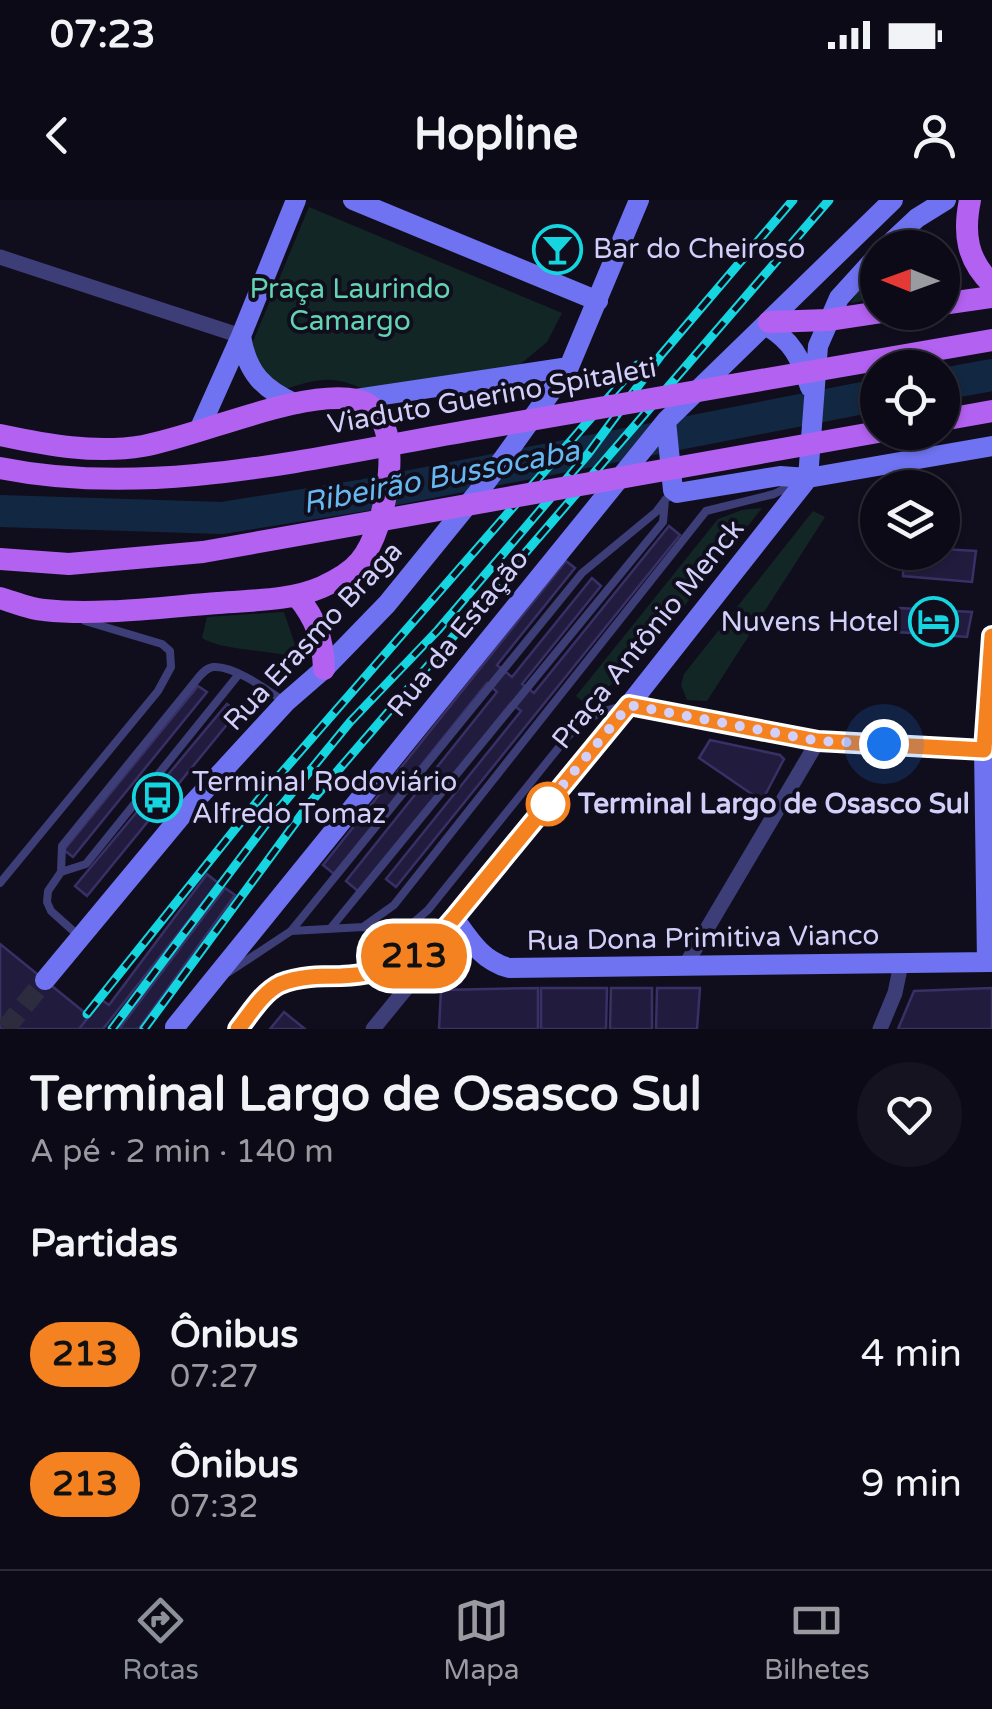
<!DOCTYPE html>
<html lang="pt">
<head>
<meta charset="utf-8">
<style>
  :root { --surface:#0c0a16; --page:#15131f; --text:#f1f3f6; --muted:#9a9aa1; --line:#2c2b35; --accent:#8c9099 }
  body { margin:0; font-family:"Varela Round",sans-serif; background:var(--page); color:var(--text); height:100vh; display:flex; flex-direction:column; font-size:38px; white-space:nowrap }
  * { box-sizing:border-box; margin:0 }
  p { font-size:32px; color:var(--muted) }
  .icon { flex:none; width:55px; height:55px; fill:none; stroke:currentColor; stroke-width:2; stroke-linecap:round; stroke-linejoin:round }
  .map { position:relative; height:829px; overflow:hidden }
  .sheet { display:flex; flex-direction:column; background:var(--surface); flex:1 }
  .sheet>* { flex:none }
  .badge { padding:0 20px; border-radius:32px; font-size:35px; line-height:65px }
  .needle { width:65px; rotate:271deg }
  .buttons { position:absolute; left:860px; top:30px; display:grid; gap:20px }
  .buttons a { display:grid; place-items:center; width:100px; height:100px; border-radius:50%; background:var(--surface); box-shadow:0 2px 8px #0004,0 0 0 2px var(--line); font-size:50px }
  .you { position:absolute; width:50px; height:50px; margin:-25px; border:8px solid #fff; border-radius:50%; background:#1a73e8; box-shadow:0 0 0 15px #1a73e833 }
  .map>.badge { position:absolute; translate:-50% -50%; box-shadow:0 0 0 5px #fff }
  h2 { padding:0 30px; font-size:38px; line-height:90px }
  .round { display:grid; place-items:center; flex:none; width:105px; height:105px; border-radius:52px; background:var(--page) }
  .summary { display:flex; align-items:center; justify-content:space-between; height:170px; padding:0 30px }
  h1 { font-size:48px; font-weight:700; line-height:75px }
  ul { padding:0; list-style:none }
  li { display:flex; align-items:center; gap:30px; height:130px; padding:0 30px }
  li div { flex:1 }
  li b { display:block; font-size:38px }
  li em { font-style:normal }
  li .badge { min-width:110px; font-weight:700; text-align:center }
  .status { display:flex; justify-content:space-between; align-items:center; height:70px; padding:0 50px; background:var(--surface); direction:ltr }
  .status svg { height:28px; fill:currentColor }
  header { display:flex; justify-content:space-between; align-items:center; height:130px; padding:0 30px; background:var(--surface); font-size:45px; font-weight:700 }
  .tab-bar { display:flex; justify-content:space-around; align-items:center; height:140px; border-top:2px solid var(--line); background:var(--surface); font-size:28px; color:var(--muted) }
  .tab-bar a { display:grid; justify-items:center; gap:5px }
  .tab-bar .on { color:var(--accent) }
  .map>svg:first-child { display:block }
  .green { fill:#122725 }
  .lines { fill:none; stroke-linecap:round; stroke-linejoin:round }
  .river { stroke:#122842; stroke-width:32 }
  .building { fill:#211c3d; stroke:#383066; stroke-width:2.5 }
  .secondary-tunnel { stroke:#2d2b3e; stroke-width:20; stroke-dasharray:20 10; stroke-linecap:butt }
  .lane { stroke:#3d3e78; stroke-width:8 }
  .street { stroke:#3d3e78; stroke-width:15 }
  .secondary { stroke:#6f73f1; stroke-width:20 }
  .primary { stroke:#b361f0; stroke-width:22 }
  .rail-casing { stroke:#15d6e0; stroke-width:9 }
  .rail { stroke:#100e1d; stroke-width:5; stroke-dasharray:15; stroke-linecap:butt }
  .primary-bridge { stroke:#b361f0; stroke-width:22 }
  .line-casing { stroke:#fff; stroke-width:22 }
  .line { stroke:#f58220; stroke-width:15 }
  .walk { stroke:#d2cffa; stroke-width:10; stroke-dasharray:0 18 }
  .stop-dot { fill:#fff; stroke:#f58220; stroke-width:5 }
  .labels { text-anchor:middle; dominant-baseline:central; stroke-width:8; stroke-linejoin:round; paint-order:stroke }
  .poi-label { font-size:28px; fill:#d2cffa; stroke:#100e1d; text-anchor:start }
  .park-label { font-size:28px; fill:#63d3b1; stroke:#100e1d }
  .street-label { font-size:28px; fill:#d2cffa; stroke:#100e1d }
  .stop-label { font-size:28px; font-weight:bold; fill:#d2cffa; stroke:#100e1d; text-anchor:start }
  .water-label { font-size:30px; font-style:italic; fill:#67b8f0; stroke:#100e1d }
</style>
</head>
<body>
<div class="status"><b>07:23</b><svg viewBox="0 0 49 12"><path d="M0 12V9h3v3zM5 12V6h3v6zM10 12V3h3v9zM15 12V0h3v12zM26 1h20v11H26zM47 4h2v5h-2z"/></svg></div>
<header><svg class="icon" aria-label="back" viewBox="0 0 24 24"><path d="M15 5l-7 7 7 7"/></svg>Hopline<svg class="icon" aria-label="person" viewBox="0 0 24 24"><circle cx="12" cy="8" r="4"/><path d="M4 21q1-7 8-7t8 7"/></svg></header>
<div class="map">
<svg width="992" height="829" viewBox="0 0 992 829">
  <rect width="100%" height="100%" fill="#100e1d"/>
  <path class="green" d="M309,7L562,113L547,142L512,171L361,188C332,175 315,179 286,189L265,178L252,144Z
    M877,71V98L851,103L859,88Z
    M762,308L639,463L586,504L576,496L718,319L742,310Z
    M813,311L825,317L707,501L687,500L681,485L684,474Z
    M284,412L297,451L290,456C265,450 221,450 202,438L207,417Z"/>
  <g class="lines">
    <path class="river" d="M942,184L992,175
      M0,311L222,318L365,295L878,195"/>
  </g>
  <path class="building" d="M669,326L680,335L396,687L386,679L521,511L511,503L359,692L346,681L497,492L487,483L334,674L323,665L566,361L575,368L497,465L512,477L592,378L601,386L522,484L534,493Z
    M942,349L976,351L972,382L903,376L904,352H942Z
    M899,408L972,412L967,437L897,432Z
    M198,486L207,492L73,657L64,650Z
    M227,504L238,511L87,696L75,686Z
    M710,540L780,555L784,559L762,601L699,558Z
    M207,674L218,683L103,829H79L102,800L109,805Z
    M225,688L235,695L140,827L142,829H119Z
    M0,744L89,816L79,829H0Z
    M538,788V829H439L441,790Z
    M541,788H607L606,829H541Z
    M611,788H652V829H610Z
    M657,788H700L697,829H656Z
    M992,788V829H898L914,791Z
    M284,812L305,829H270Z"/>
  <g class="lines">
    <path class="secondary-tunnel" d="M5,829L45,780"/>
    <path class="lane" d="M61,672L86,664L239,474
      M0,683L158,491L171,467L170,451L162,444L85,421
      M363,727L394,705L706,311L774,294L796,283
      M330,729L663,322L665,300
      M291,731L363,727L395,731L406,729L428,710L568,536C585,520 597,511 621,507
      M80,737L51,711L47,702L48,691L61,672L62,646L194,483C199,477 205,468 213,467C233,465 266,489 282,500
      M229,772L291,731L582,373L656,312L670,294"/>
    <path class="street" d="M0,57L241,136
      M685,766L818,541
      M373,829L409,785
      M880,829L895,793L901,764"/>
    <path class="secondary" d="M353,0L598,101
      M885,48L917,18L946,0
      M765,125C793,141 800,158 810,187
      M241,136C247,173 263,189 296,204
      M356,199L569,167
      M666,221L673,290L677,293L780,276L808,278L992,246
      M199,230L241,136L296,0
      M808,278L818,146L839,98L878,55
      M629,505L818,541L992,550
      M454,718C470,740 481,760 509,768L992,762
      M987,762L984,549L992,436
      M45,780L182,615L286,502L324,469L387,404L487,281L569,167L639,0
      M175,827L666,221L893,0
      M238,829C250,814 262,792 280,784C302,774 327,777 350,775C383,773 410,761 435,740L629,505L808,278"/>
    <path class="primary" d="M970,0C963,34 967,60 992,84
      M942,104L992,97
      M769,122L828,120L881,112
      M942,220L992,211
      M0,235C47,245 95,254 143,246C200,236 303,188 357,200C412,212 386,331 360,361C351,372 335,381 322,387C290,401 252,400 218,403C164,407 97,416 44,410C29,409 14,402 0,398
      M297,396C316,419 323,439 324,469"/>
    <defs>
      <path id="rail" d="M87,814L264,593L637,165
        M112,829L264,627L350,522L438,430L588,254L661,155L793,0
        M144,829L310,603L829,0"/>
    </defs>
    <use href="#rail" class="rail-casing"/>
    <use href="#rail" class="rail"/>
    <path class="primary-bridge" d="M0,268C153,299 316,257 467,231C642,200 817,170 992,140
      M0,359L69,364L203,352L878,232"/>
  </g>
  <g class="lines">
    <defs>
      <path id="line" d="M238,829C250,814 262,793 280,784C299,776 321,776 341,776C393,774 422,756 454,718L629,505L818,541L984,550L992,436"/>
    </defs>
    <use href="#line" class="line-casing"/>
    <use href="#line" class="line"/>
    <path class="walk" d="M548,604L544,608L629,505L818,541L884,544"/>
  </g>
  <defs>
    <symbol id="bar-ring" viewBox="-11 -11 22 22"><circle r="9.5" fill="#100e1d" stroke="#15d6e0" stroke-width="1.5"/><path d="M-6-5H6L.8 .8V4.5H3.5V6h-7V4.5H-.8V.8Z" fill="#15d6e0"/></symbol>
    <symbol id="hotel-ring" viewBox="-11 -11 22 22"><circle r="9.5" fill="#100e1d" stroke="#15d6e0" stroke-width="1.5"/><path d="M-6-4.5h1.5V1H6V5H4.5V3h-9V5H-6ZM-4 0a1.8 1.8 0 1 1 3.6 0ZM.5 0V-2.5h3Q6-2.5 6 0Z" fill="#15d6e0"/></symbol>
    <symbol id="bus-ring" viewBox="-11 -11 22 22"><circle r="9.5" fill="#100e1d" stroke="#15d6e0" stroke-width="1.5"/><path d="M-5-6H5V4H4V6H2V4H-2V6H-4V4H-5ZM-3.5-4V0h7V-4ZM-3.5 1.2v1.5H-2V1.2ZM2 1.2v1.5H3.5V1.2Z" fill="#15d6e0"/></symbol>
  </defs>
  <g fill-rule="evenodd">
    <use href="#bar-ring" x="530" y="22" width="55" height="55"/>
    <use href="#hotel-ring" x="906" y="394" width="55" height="55"/>
    <use href="#bus-ring" x="130" y="570" width="55" height="55"/>
  </g>
  <circle class="stop-dot" cx="548" cy="604" r="20"/>
  <g class="labels">
    <g class="poi-label">
      <text x="593" y="49">Bar do Cheiroso</text>
      <text x="899" y="422" text-anchor="end">Nuvens Hotel</text>
      <text x="192" y="582">Terminal Rodoviário<tspan x="192" dy="32">Alfredo Tomaz</tspan></text>
    </g>
    <g class="park-label">
      <text x="350" y="89">Praça Laurindo<tspan x="350" dy="32">Camargo</tspan></text>
    </g>
    <g class="street-label">
      <text transform="translate(492 196) rotate(-10)">Viaduto Guerino Spitaleti</text>
      <text transform="translate(458 433) rotate(-51)">Rua da Estação</text>
      <text transform="translate(648 434) rotate(-51)">Praça Antônio Menck</text>
      <text transform="translate(313 436) rotate(-47)">Rua Erasmo Braga</text>
      <text transform="translate(703 738) rotate(-1)">Rua Dona Primitiva Vianco</text>
    </g>
    <g class="stop-label">
      <text x="578" y="604">Terminal Largo de Osasco Sul</text>
    </g>
    <g class="water-label">
      <text transform="translate(441 277) rotate(-11)">Ribeirão Bussocaba</text>
    </g>
  </g>
</svg>
<div class="buttons">
<a><svg class="needle" viewBox="-14 -14 28 28"><path d="M0-13l5 13h-10z" fill="#e53935"/><path d="M0 13l5-13h-10z" fill="#9a9aa1"/></svg></a>
<a><svg class="icon" aria-label="locate" viewBox="0 0 24 24"><circle cx="12" cy="12" r="6"/><path d="M12 2v4M12 18v4M2 12h4M18 12h4"/></svg></a>
<a><svg class="icon" aria-label="layers" viewBox="0 0 24 24"><path d="M12 4l9 5-9 5-9-5zM3 14l9 5 9-5"/></svg></a>
</div>
<div class="you" style="left:884px;top:544px"></div>
<b class="badge" style="left:414px;top:756px;background:#f58220;color:#111">213</b>
</div>
<section class="sheet">
<div class="summary"><div><h1>Terminal Largo de Osasco Sul</h1><p>A pé · 2 min · 140 m</p></div><a class="round"><svg class="icon" aria-label="heart" viewBox="0 0 24 24"><path d="M12 20l-8-8c-3-5 5-10 8-4 3-6 11-1 8 4z"/></svg></a></div>
<h2>Partidas</h2>
<ul>
<li><span class="badge" style="background:#f58220;color:#111">213</span><div><b>Ônibus</b><p>07:27</p></div><em>4 min</em></li>
<li><span class="badge" style="background:#f58220;color:#111">213</span><div><b>Ônibus</b><p>07:32</p></div><em>9 min</em></li>
</ul>
</section>
<nav class="tab-bar">
<a class="on"><svg class="icon" aria-label="directions" viewBox="0 0 24 24"><path d="M12 3l9 9-9 9-9-9zM9 14v-3h6M13 9l2 2-2 2"/></svg>Rotas</a>
<a><svg class="icon" aria-label="map" viewBox="0 0 24 24"><path d="M3 6l6-2 6 2 6-2v14l-6 2-6-2-6 2zM9 4v14M15 6v14"/></svg>Mapa</a>
<a><svg class="icon" aria-label="tickets" viewBox="0 0 24 24"><path d="M3 7h18v10H3zM15 7v10"/></svg>Bilhetes</a>
</nav>
</body>
</html>
